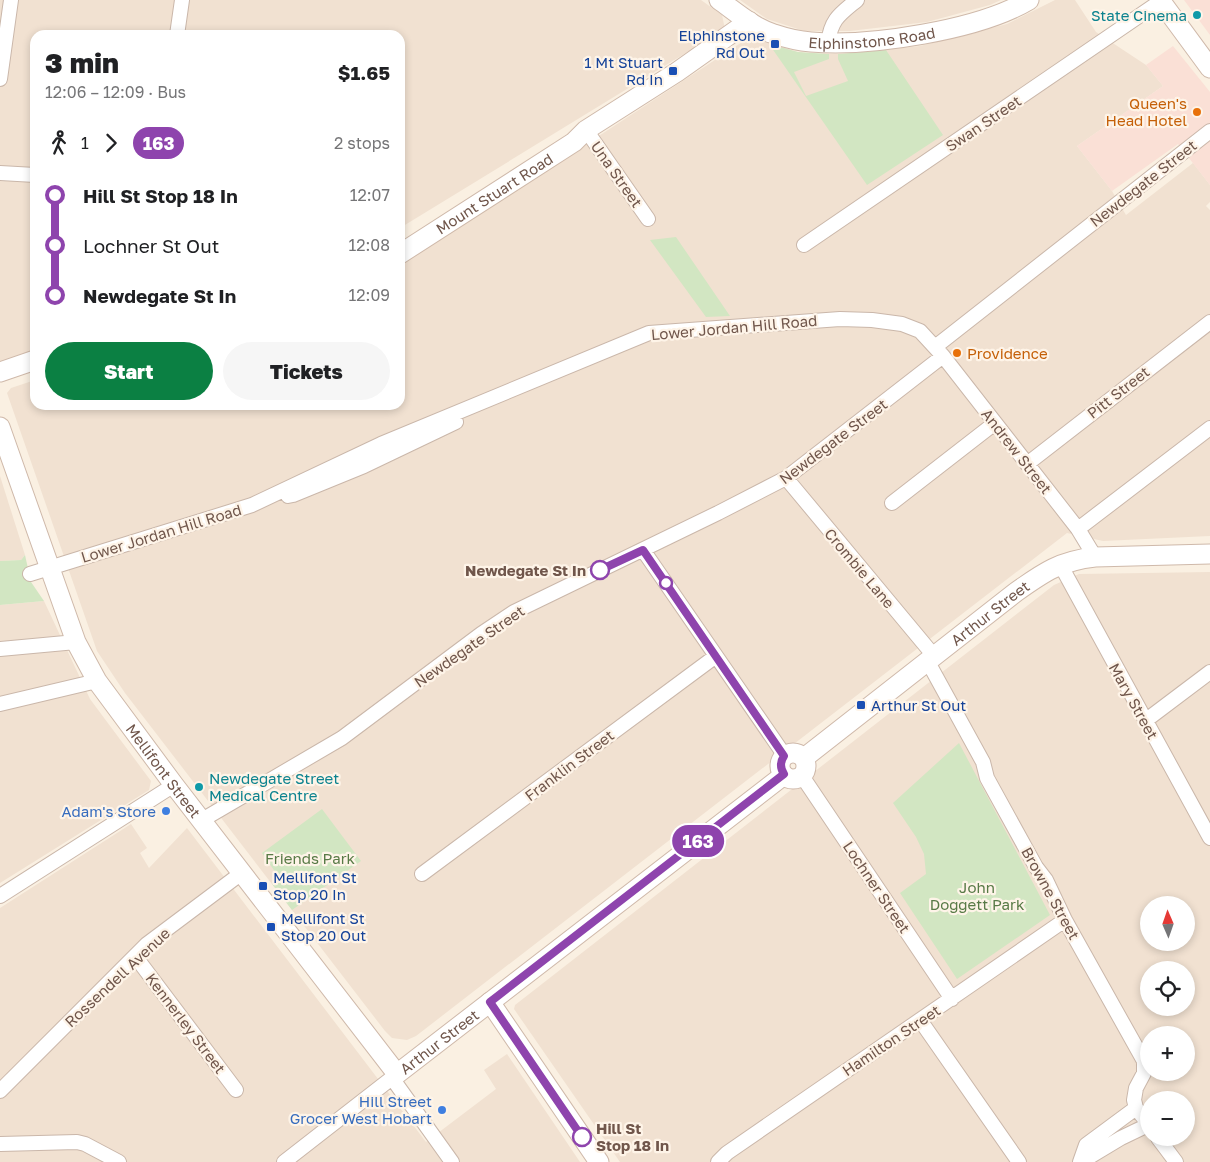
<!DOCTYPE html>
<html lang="en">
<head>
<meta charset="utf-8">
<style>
  :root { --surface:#fff; --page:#f6f6f6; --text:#202124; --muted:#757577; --accent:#0b8043 }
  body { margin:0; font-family:"Golos Text",sans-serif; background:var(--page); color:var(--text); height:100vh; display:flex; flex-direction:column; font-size:19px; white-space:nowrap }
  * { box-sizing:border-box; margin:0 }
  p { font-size:16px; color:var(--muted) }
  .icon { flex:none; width:28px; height:28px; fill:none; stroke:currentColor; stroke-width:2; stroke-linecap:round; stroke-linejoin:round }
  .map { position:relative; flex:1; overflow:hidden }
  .details { position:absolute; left:30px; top:30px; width:375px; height:380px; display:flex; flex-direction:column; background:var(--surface); border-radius:15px; box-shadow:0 2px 8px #0003 }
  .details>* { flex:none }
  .badge { padding:0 10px; border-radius:16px; font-size:18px; line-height:32px }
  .needle { width:32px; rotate:358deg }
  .controls { position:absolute; left:1140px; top:896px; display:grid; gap:10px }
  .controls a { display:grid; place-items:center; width:55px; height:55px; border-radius:50%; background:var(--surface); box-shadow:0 2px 8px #0003; font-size:25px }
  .map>.badge { position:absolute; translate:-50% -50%; box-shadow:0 0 0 2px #fff }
  .legs { display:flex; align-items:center; gap:8px; height:55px; padding:0 15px; font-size:16px }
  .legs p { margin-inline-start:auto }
  .overview { display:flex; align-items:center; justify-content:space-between; height:85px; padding:0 15px }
  h1 { font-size:28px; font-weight:800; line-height:38px }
  .button { display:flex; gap:10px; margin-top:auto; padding:10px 15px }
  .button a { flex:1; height:58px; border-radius:30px; background:var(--accent); color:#fff; font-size:20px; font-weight:800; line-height:58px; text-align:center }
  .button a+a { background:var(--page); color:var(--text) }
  ul { padding:0 15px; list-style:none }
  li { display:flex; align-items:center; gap:18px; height:50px; font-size:19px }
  li i { display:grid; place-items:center; width:8px; height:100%; margin:0 6px; background:currentColor }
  li i::after { content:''; width:12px; height:12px; margin:-6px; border:4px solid; border-radius:50%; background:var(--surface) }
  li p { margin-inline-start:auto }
  li:first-child i { background:linear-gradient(#0000 50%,currentColor 0) }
  li:last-child i { background:linear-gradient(currentColor 50%,#0000 0) }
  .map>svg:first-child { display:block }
  .residential { fill:#f1e1d1; fill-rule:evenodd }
  .commercial { fill:#fae0d6 }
  .green { fill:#d2e6c2 }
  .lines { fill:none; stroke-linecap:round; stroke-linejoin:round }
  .street-casing { stroke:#cab7aa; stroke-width:16 }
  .secondary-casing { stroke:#cfb9aa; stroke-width:21 }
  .street { stroke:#fff; stroke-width:14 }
  .secondary { stroke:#fff; stroke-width:19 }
  .line-1-casing { stroke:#fff; stroke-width:11 }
  .line-1 { stroke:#8e44ad; stroke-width:8 }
  .culture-dot { fill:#0f9aa8; stroke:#fef4e8; stroke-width:2 }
  .transit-dot { fill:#1a4fb4; stroke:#fef4e8; stroke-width:2 }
  .food-dot { fill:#e8710a; stroke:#fef4e8; stroke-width:2 }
  .stop-1-dot { fill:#fff; stroke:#8e44ad; stroke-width:2.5 }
  .shop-dot { fill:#3f7fe0; stroke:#fef4e8; stroke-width:2 }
  .labels { text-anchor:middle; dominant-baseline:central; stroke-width:4.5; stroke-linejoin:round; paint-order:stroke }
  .culture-label { font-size:15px; fill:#0d838f; stroke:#fef4e8; text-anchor:end }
  .transit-label { font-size:15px; fill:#164399; stroke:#fef4e8; text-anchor:start }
  .street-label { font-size:15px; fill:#70564b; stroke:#fef4e8 }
  .food-label { font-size:15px; fill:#c56008; stroke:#fef4e8; text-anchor:end }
  .stop-label { font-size:15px; font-weight:bold; fill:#70564b; stroke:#fef4e8; text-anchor:end }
  .shop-label { font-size:15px; fill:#366cbe; stroke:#fef4e8; text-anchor:end }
  .park-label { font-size:15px; fill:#587a46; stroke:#fef4e8 }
</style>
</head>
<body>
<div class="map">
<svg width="1210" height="1162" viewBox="0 0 1210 1162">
  <rect width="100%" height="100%" fill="#faf0e2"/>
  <path class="residential" d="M0,0H701L722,15L725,29L400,228V35H35V353L0,364Z
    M740,0H1001L990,5L927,22L850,31H804L767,19Z
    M1055,0H1075L1096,32L1146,65L1163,86L1077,146L1112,191L1126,215L1193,163L1210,185V202L1206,206L1210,210V536L1103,541L1067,533L416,1036L407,1040L392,1038L385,1031L125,693L97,651L7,393L11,388L35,380V405H400V263L585,145L750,37L797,52L813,54H849L920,46L1007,24Z
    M0,476L25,555L21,560L0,561Z
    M1210,572V1162H620L514,1009L515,1005L1054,585L1079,574ZM1149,905H1186V942H1149ZM1149,970H1186V1008H1149ZM1149,1035H1186V1072H1149ZM1149,1100H1186V1138H1149Z
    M44,601L90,699L151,781L149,790L0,883V605Z
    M131,824L147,848L140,853L149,868L187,828L426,1142L496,1089L484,1070L507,1054L580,1162H0V908Z"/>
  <path class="commercial" d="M1184,0H1210V35Z
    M1173,46L1210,92V185L1178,144L1112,191L1077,146L1163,86L1146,65Z"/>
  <path class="green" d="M769,44L798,52L829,54V59L794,72L806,96L848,81L838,59V54L886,50L943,135L867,185Z
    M676,237L730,316L706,317L650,240Z
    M25,555L31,582L44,601L0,605V561L21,560Z
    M959,743L1050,915L957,979L900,893L926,874L924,854L916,837L893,803Z
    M322,809L361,861L292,910L272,884L278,876L262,853Z"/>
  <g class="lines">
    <defs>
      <path id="street" d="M177,35L182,0
        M828,43C831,19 840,14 857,0
        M0,79L11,0
        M586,130L648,219
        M0,173L35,175
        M804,245L1161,1
        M935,347L1210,131
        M1027,464L1210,322
        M786,478L935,657
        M288,496L293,495L364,466L456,422
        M892,503L995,423
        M1078,529L1210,428
        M643,550L785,756
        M1060,564L1210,838
        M30,574L252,505L381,444L649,333L840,319L872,320L902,324L920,331L943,356L1078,529L1095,557
        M0,649L76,642
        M928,662L983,762L987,778L1036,867L1046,880L1065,920L1144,1061V1073L1136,1088L1134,1100L1136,1108L1149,1125
        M0,704L97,681
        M1145,721L1210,672
        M802,776L952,999
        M202,820L342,738L481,634L514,612L718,513L786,478L943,356
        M422,874L716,656
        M0,896L174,785
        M135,956L236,1090
        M920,1020L1019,1162
        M392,1078L452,1162
        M0,1091L147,944L243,872
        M1158,1138L1176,1162
        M0,1144L77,1142L85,1144L119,1162
        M284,1162L397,1074
        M718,1162L727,1153L1065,920
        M1080,1162L1086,1145L1136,1108
        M1081,1162L1121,1138L1148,1125"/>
      <g id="secondary">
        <path id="s1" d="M719,0C736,12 754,28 774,34C786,38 798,41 811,42C870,47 979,30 1029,0"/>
        <path d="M1160,0L1210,68"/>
        <path id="s2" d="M400,254L574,142L586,130L677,72L749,21"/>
        <path d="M0,372L35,360"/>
        <path id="s3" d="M0,427L76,642L97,681L174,785L397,1074L784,775"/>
        <circle cx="793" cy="766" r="13"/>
        <path id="s4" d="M804,758L1016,592C1044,572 1060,561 1095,557L1210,554"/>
        <path d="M490,1002L599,1162"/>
      </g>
    </defs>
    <use href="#street" class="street-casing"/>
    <use href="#secondary" class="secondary-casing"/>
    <use href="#street" class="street"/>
    <use href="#secondary" class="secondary"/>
  </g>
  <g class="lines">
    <defs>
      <path id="line-1" d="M582,1137L490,1002L784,774C780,768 780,762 784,756L643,550L600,570"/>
    </defs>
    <use href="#line-1" class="line-1-casing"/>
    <use href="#line-1" class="line-1"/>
  </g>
  <g class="culture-dot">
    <circle cx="1197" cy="15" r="5"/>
    <circle cx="199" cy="787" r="5"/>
  </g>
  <g class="transit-dot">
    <rect x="770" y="39" width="10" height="10" rx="2.5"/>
    <rect x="668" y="66" width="10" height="10" rx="2.5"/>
    <rect x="856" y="700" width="10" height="10" rx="2.5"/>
    <rect x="258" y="881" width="10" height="10" rx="2.5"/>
    <rect x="266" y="922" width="10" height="10" rx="2.5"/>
  </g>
  <g class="food-dot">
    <circle cx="1197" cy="112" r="5"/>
    <circle cx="957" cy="353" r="5"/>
  </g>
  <g class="stop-1-dot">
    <circle cx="600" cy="570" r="9"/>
    <circle cx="666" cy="583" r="6"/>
    <circle cx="582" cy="1137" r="9"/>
  </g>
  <g class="shop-dot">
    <circle cx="166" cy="811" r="5"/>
    <circle cx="442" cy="1110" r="5"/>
  </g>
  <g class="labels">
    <g class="culture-label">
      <text x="1187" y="15">State Cinema</text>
      <text x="209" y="778" text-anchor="start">Newdegate Street<tspan x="209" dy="17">Medical Centre</tspan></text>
    </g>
    <g class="transit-label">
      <text x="765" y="35" text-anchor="end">Elphinstone<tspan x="765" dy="17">Rd Out</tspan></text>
      <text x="663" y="62" text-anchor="end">1 Mt Stuart<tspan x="663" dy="17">Rd In</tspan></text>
      <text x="871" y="705">Arthur St Out</text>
      <text x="273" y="877">Mellifont St<tspan x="273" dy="17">Stop 20 In</tspan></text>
      <text x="281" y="918">Mellifont St<tspan x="281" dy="17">Stop 20 Out</tspan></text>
    </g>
    <g class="street-label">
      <text stroke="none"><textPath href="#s1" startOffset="164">Elphinstone Road</textPath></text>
      <text transform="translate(983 123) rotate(-34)">Swan Street</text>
      <text transform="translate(617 174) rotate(55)">Una Street</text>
      <text transform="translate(1143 183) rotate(-38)">Newdegate Street</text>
      <text stroke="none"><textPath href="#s2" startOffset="112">Mount Stuart Road</textPath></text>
      <text transform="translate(734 327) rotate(-5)">Lower Jordan Hill Road</text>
      <text transform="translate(1118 392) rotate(-38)">Pitt Street</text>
      <text transform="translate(833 441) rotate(-37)">Newdegate Street</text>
      <text transform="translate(1017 451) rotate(52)">Andrew Street</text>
      <text transform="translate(161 533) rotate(-17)">Lower Jordan Hill Road</text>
      <text transform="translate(860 568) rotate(50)">Crombie Lane</text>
      <text stroke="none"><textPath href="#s4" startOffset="236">Arthur Street</textPath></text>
      <text transform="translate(469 646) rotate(-35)">Newdegate Street</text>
      <text transform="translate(1134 701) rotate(61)">Mary Street</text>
      <text transform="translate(569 765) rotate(-37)">Franklin Street</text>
      <text stroke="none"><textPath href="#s3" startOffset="384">Mellifont Street</textPath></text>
      <text transform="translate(877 887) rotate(56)">Lochner Street</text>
      <text transform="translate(1051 893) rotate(61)">Browne Street</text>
      <text transform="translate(117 977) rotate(-43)">Rossendell Avenue</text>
      <text transform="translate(186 1023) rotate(53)">Kennerley Street</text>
      <text transform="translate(891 1040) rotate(-34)">Hamilton Street</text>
      <text stroke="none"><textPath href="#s3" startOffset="820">Arthur Street</textPath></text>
    </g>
    <g class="food-label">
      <text x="1187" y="103">Queen's<tspan x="1187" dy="17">Head Hotel</tspan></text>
      <text x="967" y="353" text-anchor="start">Providence</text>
    </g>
    <g class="stop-label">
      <text x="586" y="570">Newdegate St In</text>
      <text x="596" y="1128" text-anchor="start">Hill St<tspan x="596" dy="17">Stop 18 In</tspan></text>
    </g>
    <g class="shop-label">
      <text x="156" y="811">Adam's Store</text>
      <text x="432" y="1101">Hill Street<tspan x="432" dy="17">Grocer West Hobart</tspan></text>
    </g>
    <g class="park-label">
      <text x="310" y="858">Friends Park</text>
      <text x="977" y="887">John<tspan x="977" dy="17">Doggett Park</tspan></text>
    </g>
  </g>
</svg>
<div class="controls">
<a><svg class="needle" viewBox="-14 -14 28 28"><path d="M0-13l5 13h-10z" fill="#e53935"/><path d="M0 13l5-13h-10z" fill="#757577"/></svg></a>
<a><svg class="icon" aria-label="locate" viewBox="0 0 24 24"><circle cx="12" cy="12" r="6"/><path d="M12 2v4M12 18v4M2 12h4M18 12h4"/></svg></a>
<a>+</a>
<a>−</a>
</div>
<b class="badge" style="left:698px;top:841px;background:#8e44ad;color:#fff">163</b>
<section class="details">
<div class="overview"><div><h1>3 min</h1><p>12:06 – 12:09 · Bus</p></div><b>$1.65</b></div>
<div class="legs"><svg class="icon" aria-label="walk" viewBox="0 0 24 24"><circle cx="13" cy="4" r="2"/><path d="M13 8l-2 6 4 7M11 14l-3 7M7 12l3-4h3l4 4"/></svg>1<svg class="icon" aria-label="forward" viewBox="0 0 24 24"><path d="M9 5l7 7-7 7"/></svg><b class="badge" style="background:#8e44ad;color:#fff">163</b><p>2 stops</p></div>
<ul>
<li><i style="color:#8e44ad"></i><b>Hill St Stop 18 In</b><p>12:07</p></li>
<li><i style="color:#8e44ad"></i><span>Lochner St Out</span><p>12:08</p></li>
<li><i style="color:#8e44ad"></i><b>Newdegate St In</b><p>12:09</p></li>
</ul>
<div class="button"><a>Start</a><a>Tickets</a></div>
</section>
</div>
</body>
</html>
